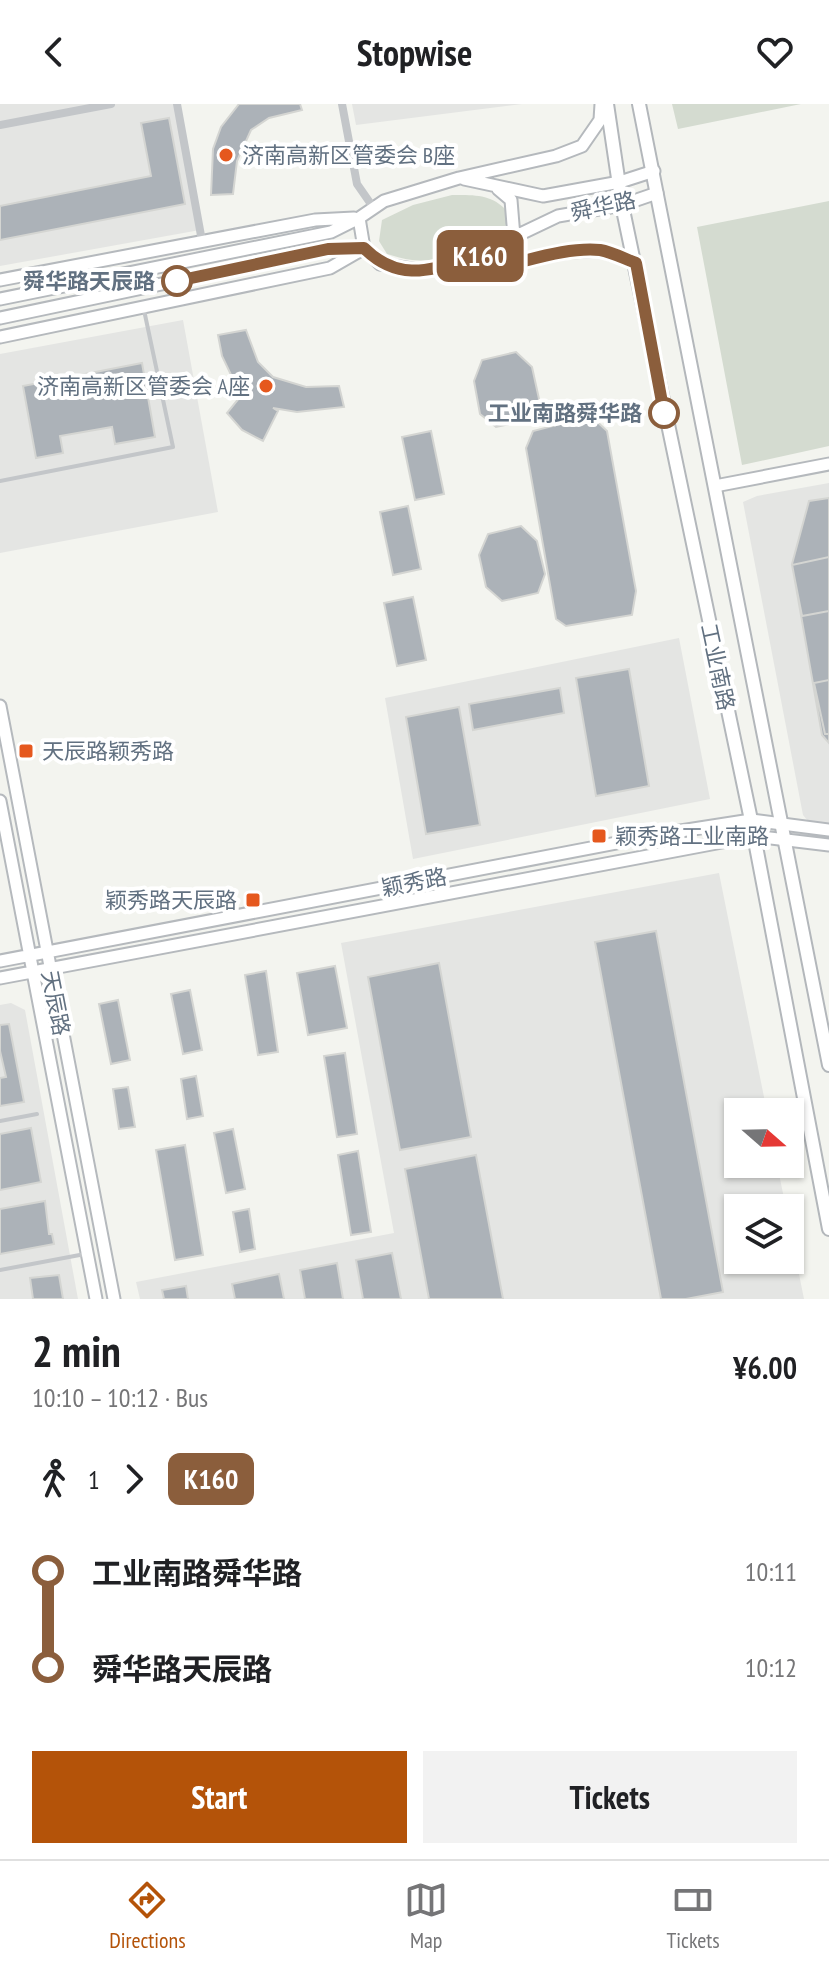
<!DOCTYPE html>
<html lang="en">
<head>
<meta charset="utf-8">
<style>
  :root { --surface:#fff; --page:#f2f2f2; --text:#202124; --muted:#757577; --line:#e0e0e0; --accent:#b45309 }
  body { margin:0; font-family:"PT Sans Narrow","Noto Sans SC",sans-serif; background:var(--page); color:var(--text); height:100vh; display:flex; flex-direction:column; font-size:30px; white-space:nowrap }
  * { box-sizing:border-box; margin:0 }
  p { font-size:26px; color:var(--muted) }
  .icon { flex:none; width:44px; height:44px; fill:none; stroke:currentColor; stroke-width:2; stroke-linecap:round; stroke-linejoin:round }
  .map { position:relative; height:1195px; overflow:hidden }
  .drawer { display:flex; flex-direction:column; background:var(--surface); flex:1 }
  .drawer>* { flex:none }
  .badge { padding:0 16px; border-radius:12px; font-size:28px; line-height:52px }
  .needle { width:52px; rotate:110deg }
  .buttons { position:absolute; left:724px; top:994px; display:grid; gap:16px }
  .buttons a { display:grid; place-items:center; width:80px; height:80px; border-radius:0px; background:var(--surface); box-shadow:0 2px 6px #0004; font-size:40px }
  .map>.badge { position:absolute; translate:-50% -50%; box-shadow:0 0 0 4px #fff }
  .legs { display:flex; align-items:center; gap:12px; height:88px; padding:0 32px; font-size:26px }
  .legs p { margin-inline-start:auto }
  .overview { display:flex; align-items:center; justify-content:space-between; height:136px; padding:0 32px }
  h1 { font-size:44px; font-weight:800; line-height:60px }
  .button { display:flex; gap:16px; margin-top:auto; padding:16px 32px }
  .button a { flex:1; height:92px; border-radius:0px; background:var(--accent); color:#fff; font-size:32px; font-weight:800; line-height:92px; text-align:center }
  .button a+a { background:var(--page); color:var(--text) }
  ul { padding:0 32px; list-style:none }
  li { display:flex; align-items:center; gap:28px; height:96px; font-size:30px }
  li i { display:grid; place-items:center; width:12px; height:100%; margin:0 10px; background:currentColor }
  li i::after { content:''; width:20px; height:20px; margin:-10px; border:6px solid; border-radius:50%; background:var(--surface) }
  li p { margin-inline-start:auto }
  li:first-child i { background:linear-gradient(#0000 50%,currentColor 0) }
  li:last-child i { background:linear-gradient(currentColor 50%,#0000 0) }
  header { display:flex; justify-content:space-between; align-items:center; height:104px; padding:0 32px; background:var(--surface); font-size:36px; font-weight:800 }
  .tabs { display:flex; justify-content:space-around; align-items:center; height:112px; border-top:2px solid var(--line); background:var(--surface); font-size:22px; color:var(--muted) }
  .tabs a { display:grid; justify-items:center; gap:4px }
  .tabs .selected { color:var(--accent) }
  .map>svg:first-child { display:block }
  .built { fill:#e4e5e3 }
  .green { fill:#d4dbd0 }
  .building { fill:#acb2b8; stroke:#d4d5d2; stroke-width:2 }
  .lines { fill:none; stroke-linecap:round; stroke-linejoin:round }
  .secondary-casing { stroke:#b5b9bd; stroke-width:15 }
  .primary-casing { stroke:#b3b7bb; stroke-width:16 }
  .lane { stroke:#c3c6c9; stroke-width:4 }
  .street { stroke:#c3c6c9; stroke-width:8 }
  .secondary { stroke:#fff; stroke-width:11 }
  .primary { stroke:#fff; stroke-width:12 }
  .line-1-casing { stroke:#fff; stroke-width:18 }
  .line-1 { stroke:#8b5e3c; stroke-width:12 }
  .poi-dot { fill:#e5581e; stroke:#fff; stroke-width:3 }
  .stop-1-dot { fill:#fff; stroke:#8b5e3c; stroke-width:4 }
  .labels { text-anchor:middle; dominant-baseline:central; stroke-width:8; stroke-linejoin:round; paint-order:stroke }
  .poi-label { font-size:22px; fill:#627181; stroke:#fff; text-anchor:start }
  .street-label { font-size:22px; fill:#627181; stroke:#fff }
  .stop-label { font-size:22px; font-weight:bold; fill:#627181; stroke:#fff; text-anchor:end }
</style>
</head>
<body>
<header><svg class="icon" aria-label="back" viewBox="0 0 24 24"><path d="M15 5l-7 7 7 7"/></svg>Stopwise<svg class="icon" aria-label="heart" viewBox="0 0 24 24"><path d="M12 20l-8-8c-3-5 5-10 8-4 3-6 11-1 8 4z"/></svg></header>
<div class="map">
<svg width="829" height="1195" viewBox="0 0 829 1195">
  <rect width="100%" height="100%" fill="#f3f4ef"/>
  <path class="built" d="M0,0H177L200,126L0,162Z
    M352,0H522L356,21Z
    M183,216L218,408L0,449V250Z
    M829,379V720L808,717L803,711L743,398L757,392Z
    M679,534L710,695L413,755L385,594Z
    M719,769L767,1008H738V1060H777L786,1104H738V1156H790V1125L804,1195H140L136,1178L394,1129L341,839Z
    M11,899L25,906L78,1195H0V901Z"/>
  <path class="green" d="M672,0H801L678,25Z
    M452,91C474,91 492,90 507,107C507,112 507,116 506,120C499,147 436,159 412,156C403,155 395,152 387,150L379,137L382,116L413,101Z
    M829,97V342L742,361L697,123Z"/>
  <path class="building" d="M239,0H300L302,6L269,14L251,26L237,57L233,90L211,91L213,45L221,23Z
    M169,14L185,100L0,136V102L151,72L141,19Z
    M246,226L258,258L273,273L306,283L339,282L344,303L297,308L273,304L278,307L263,337L242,326L227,309L240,293L230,281L234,277L222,252L218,231Z
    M516,248L532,263L539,295L532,315L496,323L480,310L474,277L482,256Z
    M142,259L155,333L115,340L112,323L60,332L63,349L36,354L23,282Z
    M591,312L607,327L636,487L632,511L566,522L556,515L526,344L533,327Z
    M431,327L444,390L415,396L402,333Z
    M829,394V639L822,631L792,460L809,397Z
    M408,402L421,465L393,471L380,408Z
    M521,422L537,437L545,470L538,489L502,497L486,483L479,451L488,430Z
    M829,453V507L802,512L792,461Z
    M413,493L426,556L397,562L384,499Z
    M629,565L649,682L596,692L576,574Z
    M829,576V630H825L814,579Z
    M560,584L564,609L473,626L469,600Z
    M459,603L480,721L426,730L406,613Z
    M656,827L723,1188L686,1195H661L595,838Z
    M439,859L471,1033L400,1046L368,873Z
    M335,862L347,924L308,931L297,869Z
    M266,867L278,948L258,951L245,871Z
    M190,886L202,946L183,950L171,890Z
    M118,896L130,956L111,960L99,900Z
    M9,920L24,998L0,1002V974L6,973L0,947V921Z
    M345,949L357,1030L337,1033L324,952Z
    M196,972L203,1012L187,1015L181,975Z
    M128,983L135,1023L119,1025L113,985Z
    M31,1024L41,1078L0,1086V1030Z
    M233,1025L245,1085L226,1089L214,1029Z
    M185,1041L203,1151L175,1156L156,1046Z
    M358,1047L371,1128L351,1131L338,1051Z
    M476,1051L503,1195H429L405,1065Z
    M45,1097L49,1130H52L54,1140L0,1150V1105Z
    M249,1105L255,1145L240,1148L233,1108Z
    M392,1149L401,1195H363L356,1156Z
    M337,1159L343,1195H305L300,1166Z
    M279,1170L284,1195H235L232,1180Z
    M59,1171L63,1195H33L30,1174Z
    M186,1182L188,1195H164L162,1186Z"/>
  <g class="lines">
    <defs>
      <path id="secondary" d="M464,75L543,92L620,78L654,67
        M498,85L511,96L514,133
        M359,114L364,144
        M480,152L499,163L560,149L599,146L636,159
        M0,176L315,116L354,114
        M0,195L331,128L359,114L384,97L459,74L556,52L582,42L600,16L601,0
        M0,214L328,145L364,144L380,160L424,167L495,148L514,133L558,112L622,101L657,89
        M0,233L330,164L363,145
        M715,382L829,360
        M0,602L114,1195
        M0,697L96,1195
        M0,857L674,728L751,716L829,726
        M0,874L754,732L829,741"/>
      <path id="primary" d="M607,0L622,101L751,716L829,1125
        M639,0L829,961"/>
    </defs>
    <use href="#secondary" class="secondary-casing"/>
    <use href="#primary" class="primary-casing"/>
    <path class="lane" d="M0,377L173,343L144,206
      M0,1017L37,1010
      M0,1166L85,1150"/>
    <path class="street" d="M177,0L202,137
      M342,0L357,80L373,103
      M0,21L111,0"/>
    <use href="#secondary" class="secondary"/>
    <use href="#primary" class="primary"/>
  </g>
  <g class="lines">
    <defs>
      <path id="line-1" d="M177,177L328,145L364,144C401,181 435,164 480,152L499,163C531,156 567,143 600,146C612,148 625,155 636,159L664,309"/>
    </defs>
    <use href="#line-1" class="line-1-casing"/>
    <use href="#line-1" class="line-1"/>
  </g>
  <g class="poi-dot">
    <circle cx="226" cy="51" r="8"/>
    <circle cx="266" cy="282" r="8"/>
    <rect x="18" y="639" width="16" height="16" rx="4"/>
    <rect x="591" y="724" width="16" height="16" rx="4"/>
    <rect x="245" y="788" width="16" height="16" rx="4"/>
  </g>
  <g class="stop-1-dot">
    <circle cx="177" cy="177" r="14"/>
    <circle cx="664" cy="309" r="14"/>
  </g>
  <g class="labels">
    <g class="poi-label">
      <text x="242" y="51">济南高新区管委会 B座</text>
      <text x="250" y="282" text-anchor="end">济南高新区管委会 A座</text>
      <text x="42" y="647">天辰路颖秀路</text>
      <text x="615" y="732">颖秀路工业南路</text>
      <text x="237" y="796" text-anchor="end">颖秀路天辰路</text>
    </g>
    <g class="street-label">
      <text transform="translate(603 102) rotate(-12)">舜华路</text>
      <text transform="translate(718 563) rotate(78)">工业南路</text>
      <text transform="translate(414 778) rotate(-11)">颖秀路</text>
      <text transform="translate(56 899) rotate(79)">天辰路</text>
    </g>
    <g class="stop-label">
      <text x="155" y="177">舜华路天辰路</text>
      <text x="642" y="309">工业南路舜华路</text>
    </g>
  </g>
</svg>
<div class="buttons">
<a><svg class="needle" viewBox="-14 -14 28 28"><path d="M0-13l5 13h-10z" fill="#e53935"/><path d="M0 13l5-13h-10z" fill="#757577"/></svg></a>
<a><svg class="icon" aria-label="layers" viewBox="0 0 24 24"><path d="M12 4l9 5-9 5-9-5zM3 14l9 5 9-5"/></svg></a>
</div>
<b class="badge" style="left:480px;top:152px;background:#8b5e3c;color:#fff">K160</b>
</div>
<section class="drawer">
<div class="overview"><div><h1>2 min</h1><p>10:10 – 10:12 · Bus</p></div><b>¥6.00</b></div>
<div class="legs"><svg class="icon" aria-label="walk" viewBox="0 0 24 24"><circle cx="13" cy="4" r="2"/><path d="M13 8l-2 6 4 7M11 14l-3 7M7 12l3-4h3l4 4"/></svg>1<svg class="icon" aria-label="forward" viewBox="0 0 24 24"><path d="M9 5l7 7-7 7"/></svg><b class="badge" style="background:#8b5e3c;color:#fff">K160</b></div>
<ul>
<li><i style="color:#8b5e3c"></i><b>工业南路舜华路</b><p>10:11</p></li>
<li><i style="color:#8b5e3c"></i><b>舜华路天辰路</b><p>10:12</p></li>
</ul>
<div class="button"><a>Start</a><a>Tickets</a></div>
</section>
<nav class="tabs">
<a class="selected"><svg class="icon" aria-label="directions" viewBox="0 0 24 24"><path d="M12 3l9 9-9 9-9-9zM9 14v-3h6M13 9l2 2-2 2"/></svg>Directions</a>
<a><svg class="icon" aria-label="map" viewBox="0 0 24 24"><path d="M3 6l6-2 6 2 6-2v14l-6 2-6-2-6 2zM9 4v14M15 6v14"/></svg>Map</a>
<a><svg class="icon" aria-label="tickets" viewBox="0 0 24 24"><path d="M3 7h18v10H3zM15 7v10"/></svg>Tickets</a>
</nav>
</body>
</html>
